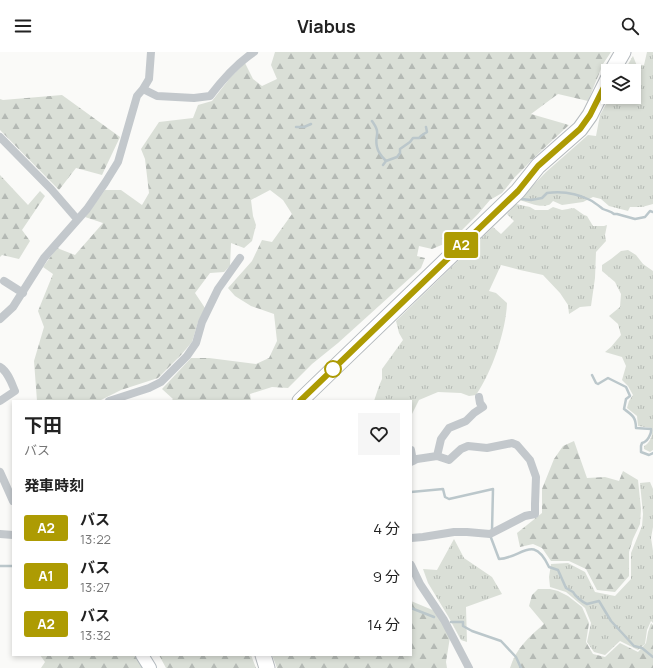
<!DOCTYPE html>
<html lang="ja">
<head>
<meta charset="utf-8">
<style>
  :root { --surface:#fff; --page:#f6f6f6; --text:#222; --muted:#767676 }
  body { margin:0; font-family:Manrope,"Noto Sans JP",sans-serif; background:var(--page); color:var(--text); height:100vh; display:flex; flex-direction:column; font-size:15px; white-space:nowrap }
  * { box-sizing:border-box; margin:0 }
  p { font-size:13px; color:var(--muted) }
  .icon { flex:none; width:22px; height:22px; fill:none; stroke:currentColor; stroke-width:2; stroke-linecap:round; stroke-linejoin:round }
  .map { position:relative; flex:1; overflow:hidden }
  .sheet { position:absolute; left:12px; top:348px; width:400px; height:256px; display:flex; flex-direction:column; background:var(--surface); border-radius:0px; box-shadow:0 2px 6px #0003 }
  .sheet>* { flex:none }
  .badge { padding:0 8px; border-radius:3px; font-size:14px; line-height:26px }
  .tools { position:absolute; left:601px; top:12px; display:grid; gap:8px }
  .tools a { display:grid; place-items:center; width:40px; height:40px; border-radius:0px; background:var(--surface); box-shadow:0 2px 6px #0003; font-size:20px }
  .map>.badge { position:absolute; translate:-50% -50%; box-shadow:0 0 0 2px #fff }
  h2 { padding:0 12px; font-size:15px; line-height:36px }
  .round { display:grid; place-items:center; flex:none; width:42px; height:42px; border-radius:0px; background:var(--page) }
  .overview { display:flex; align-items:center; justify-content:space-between; height:68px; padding:0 12px }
  h1 { font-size:19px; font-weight:700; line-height:30px }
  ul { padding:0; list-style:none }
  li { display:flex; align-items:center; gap:12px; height:48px; padding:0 12px }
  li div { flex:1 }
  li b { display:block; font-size:15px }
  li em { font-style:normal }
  li .badge { min-width:44px; font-weight:700; text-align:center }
  header { display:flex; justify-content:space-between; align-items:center; height:52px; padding:0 12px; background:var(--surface); font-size:18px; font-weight:700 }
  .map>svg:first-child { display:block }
  .grass { fill:url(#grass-tufts) }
  .forest { fill:url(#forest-firs) }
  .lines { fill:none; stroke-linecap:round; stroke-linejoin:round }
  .stream { stroke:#bbc7cb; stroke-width:2.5 }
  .secondary-casing { stroke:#b3babf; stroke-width:14 }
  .highway-casing { stroke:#b4b9bd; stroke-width:17 }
  .street { stroke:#c3c8cc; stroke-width:8 }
  .secondary { stroke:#fff; stroke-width:12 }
  .highway { stroke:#fff; stroke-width:15 }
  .line-casing { stroke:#fff; stroke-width:9 }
  .line { stroke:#ad9b03; stroke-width:6 }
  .stop-dot { fill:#fff; stroke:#ad9b03; stroke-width:2 }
</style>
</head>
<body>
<header><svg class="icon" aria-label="menu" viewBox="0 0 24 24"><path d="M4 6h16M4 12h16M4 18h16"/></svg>Viabus<svg class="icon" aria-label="search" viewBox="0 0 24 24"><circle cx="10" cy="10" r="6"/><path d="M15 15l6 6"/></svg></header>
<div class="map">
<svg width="653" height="616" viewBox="0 0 653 616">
  <defs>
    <pattern id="grass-tufts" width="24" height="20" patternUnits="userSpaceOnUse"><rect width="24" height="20" fill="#dadfd7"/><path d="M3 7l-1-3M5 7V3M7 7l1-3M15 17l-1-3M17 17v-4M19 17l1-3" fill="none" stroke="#b4b9b4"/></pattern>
    <pattern id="forest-firs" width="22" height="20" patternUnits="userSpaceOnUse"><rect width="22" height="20" fill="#dadfd7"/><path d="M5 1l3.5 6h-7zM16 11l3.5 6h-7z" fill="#b4b9b4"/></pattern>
  </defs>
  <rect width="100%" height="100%" fill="#fafaf8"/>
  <path class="grass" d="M647,0H653V152L642,155H630L628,159L609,154L601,147L593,145L583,150L562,153L553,149C551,151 550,153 548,153C540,156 527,150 519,148L546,120L588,83L596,84L600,63L610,45H634V19H624L633,4L637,14L644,13Z
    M516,152L530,155L535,158H548L553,155L562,158L574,156L584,163L587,164L593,174H604L607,173L605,183L606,189L596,200L595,226L591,254L580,255L569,262L568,253L560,241L543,223L520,218L501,213L489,239L496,241L507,251C506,279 492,320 476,343L469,344L461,341L438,340L419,348L411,364L412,371L411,372V349H374L379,334L382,327V317L403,288L399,281L396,269L493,175L501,182L514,169L507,162Z
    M628,198L636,203L643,212L653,219V398L650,400L644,397V394C650,391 653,383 652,376L638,374L637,364L627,356L629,349L633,343L628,334L622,328L626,314L622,305L605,300L611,295L621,283L618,272L609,264L620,255L621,242L615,230L602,219V213L611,207L621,199Z
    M650,430L653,437V475L651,486L653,499V571L651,569L647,578L645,592L638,598L620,589L605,603L594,600L587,590L591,571L585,556L566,540L550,535L549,525L551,512L568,511L585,520L595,540L615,544L631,527V501L642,474L643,462L640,431Z
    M454,487L464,506L492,525L502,542L466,555L467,590L461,588L448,564L428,531L423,517L437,518Z"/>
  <path class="forest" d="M275,0H611L603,12L588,49L558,42L531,62L569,73L543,97L515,125L502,141L490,148L478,162L451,189L432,197L419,194L417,204L425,206L421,216L338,291L312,312L288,336L272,335L250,342L251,349H171L173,347L162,337L191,306H209L256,312L269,306L277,289L274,262L251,254L235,244L228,236L252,209L262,188L272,190L292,162L283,148L270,138L251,148L253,164L256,173L252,189L244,196L231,191L230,214L224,220L210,221L195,241L205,256L198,270L192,290L181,303L158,326L121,338L99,349H37L34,309L44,275L38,259L53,222L43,215L57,196L75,203L103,171L85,165L105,138H121L142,153L149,141L145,107L141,97L159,70L193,66L198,53L212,49L230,26L245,11L253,27L262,34L277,27L271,13Z
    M62,43L120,85L102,123L76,116L59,138L0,78V47L3,48Z
    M0,123L28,153L40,139L45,144L22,178L30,189L19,207L2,203L0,205Z
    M574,389L587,426L605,425L619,429L623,419L638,428L641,457L640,472L633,487L629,500V524L615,540L597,538L586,517L569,509H551L542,496L533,492L520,495L517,481L542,461V437L554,407L563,394Z
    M538,537H550L558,539L568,544L582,555L589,571L586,590L593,602L605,605L620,591L638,600L646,591L648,580L651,571L653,573V616H510C516,596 529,585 544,572L529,554L532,543Z
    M411,549L435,559L450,585L446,610L447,616H277L272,603H411Z
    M40,603H138L145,616H41L45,610Z
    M159,603H251L256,616H166Z"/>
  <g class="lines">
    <path class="stream" d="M372,69C382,83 374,82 377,95C378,100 382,105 386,109L383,113
      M296,75H304L311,72
      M386,109L397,105L400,101V97L410,90L413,86H419C421,83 424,82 427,80L426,75
      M522,147L531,148L542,146L547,141C561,139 576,141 590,148C594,150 599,154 603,157C607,159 611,159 614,162H617L635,167L645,165L650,159L653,160
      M592,323L596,331L598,332L608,326L626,335L630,344L626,347L624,357C632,363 636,365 636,376L651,377C652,382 647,390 642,391L641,394V400L649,403L653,401
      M411,440L443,437L445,445L449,447L493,437L492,479
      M490,483L499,507C522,506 533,481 549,515L558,518L566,536L573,540C575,544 582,550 587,552L599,549L611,569L624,583L634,594L642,596L653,605
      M0,514H13
      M411,556L434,565
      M451,570H463V574L472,579L501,589L516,605L521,616"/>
    <defs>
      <path id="secondary" d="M142,603L150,616"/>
      <path id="highway" d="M612,19L623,0
        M300,349L518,139L538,114L580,77L590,63L608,27
        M263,603L267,616"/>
    </defs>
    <use href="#secondary" class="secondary-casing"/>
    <use href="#highway" class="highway-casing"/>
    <path class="street" d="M143,37L157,44L194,46L210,44C223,27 236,12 254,0
      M0,85L51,137L77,167
      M4,229L23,241
      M0,267L13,255L44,206L87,157L105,131L118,110L137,44L143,37L149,27L151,0
      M0,315C8,320 11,330 15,339L0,349
      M109,349L149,336L161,330L187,304L196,291L202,270L218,237L240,206
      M411,398L413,409
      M437,404L441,387L449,376L466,369L474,361L483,355L480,351L479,345
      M411,410L417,407L437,404L449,408L461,397L468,394L487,396L512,391L517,393L530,408L536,425L535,452V462L525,464L490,482L467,480H454L423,485L411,486
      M0,420L13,449
      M0,482L13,483
      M411,513L420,532L444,568L469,616"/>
    <use href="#secondary" class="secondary"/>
    <use href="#highway" class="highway"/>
  </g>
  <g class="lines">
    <defs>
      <path id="line" d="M300,349L518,139L538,114L580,77L590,63L608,27"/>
    </defs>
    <use href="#line" class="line-casing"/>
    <use href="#line" class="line"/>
  </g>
  <circle class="stop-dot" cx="333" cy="317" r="8"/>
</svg>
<div class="tools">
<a><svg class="icon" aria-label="layers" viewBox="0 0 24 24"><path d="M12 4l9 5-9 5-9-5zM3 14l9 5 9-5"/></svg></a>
</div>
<b class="badge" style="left:461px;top:193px;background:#ad9b03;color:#fff">A2</b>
<section class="sheet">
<div class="overview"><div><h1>下田</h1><p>バス</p></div><a class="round"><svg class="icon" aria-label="heart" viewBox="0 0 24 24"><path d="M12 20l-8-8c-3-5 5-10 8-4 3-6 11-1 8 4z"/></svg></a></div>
<h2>発車時刻</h2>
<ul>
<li><span class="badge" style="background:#ad9b03;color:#fff">A2</span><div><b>バス</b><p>13:22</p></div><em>4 分</em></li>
<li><span class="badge" style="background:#ad9b03;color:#fff">A1</span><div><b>バス</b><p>13:27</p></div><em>9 分</em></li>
<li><span class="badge" style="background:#ad9b03;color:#fff">A2</span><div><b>バス</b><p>13:32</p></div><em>14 分</em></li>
</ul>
</section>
</div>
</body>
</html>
